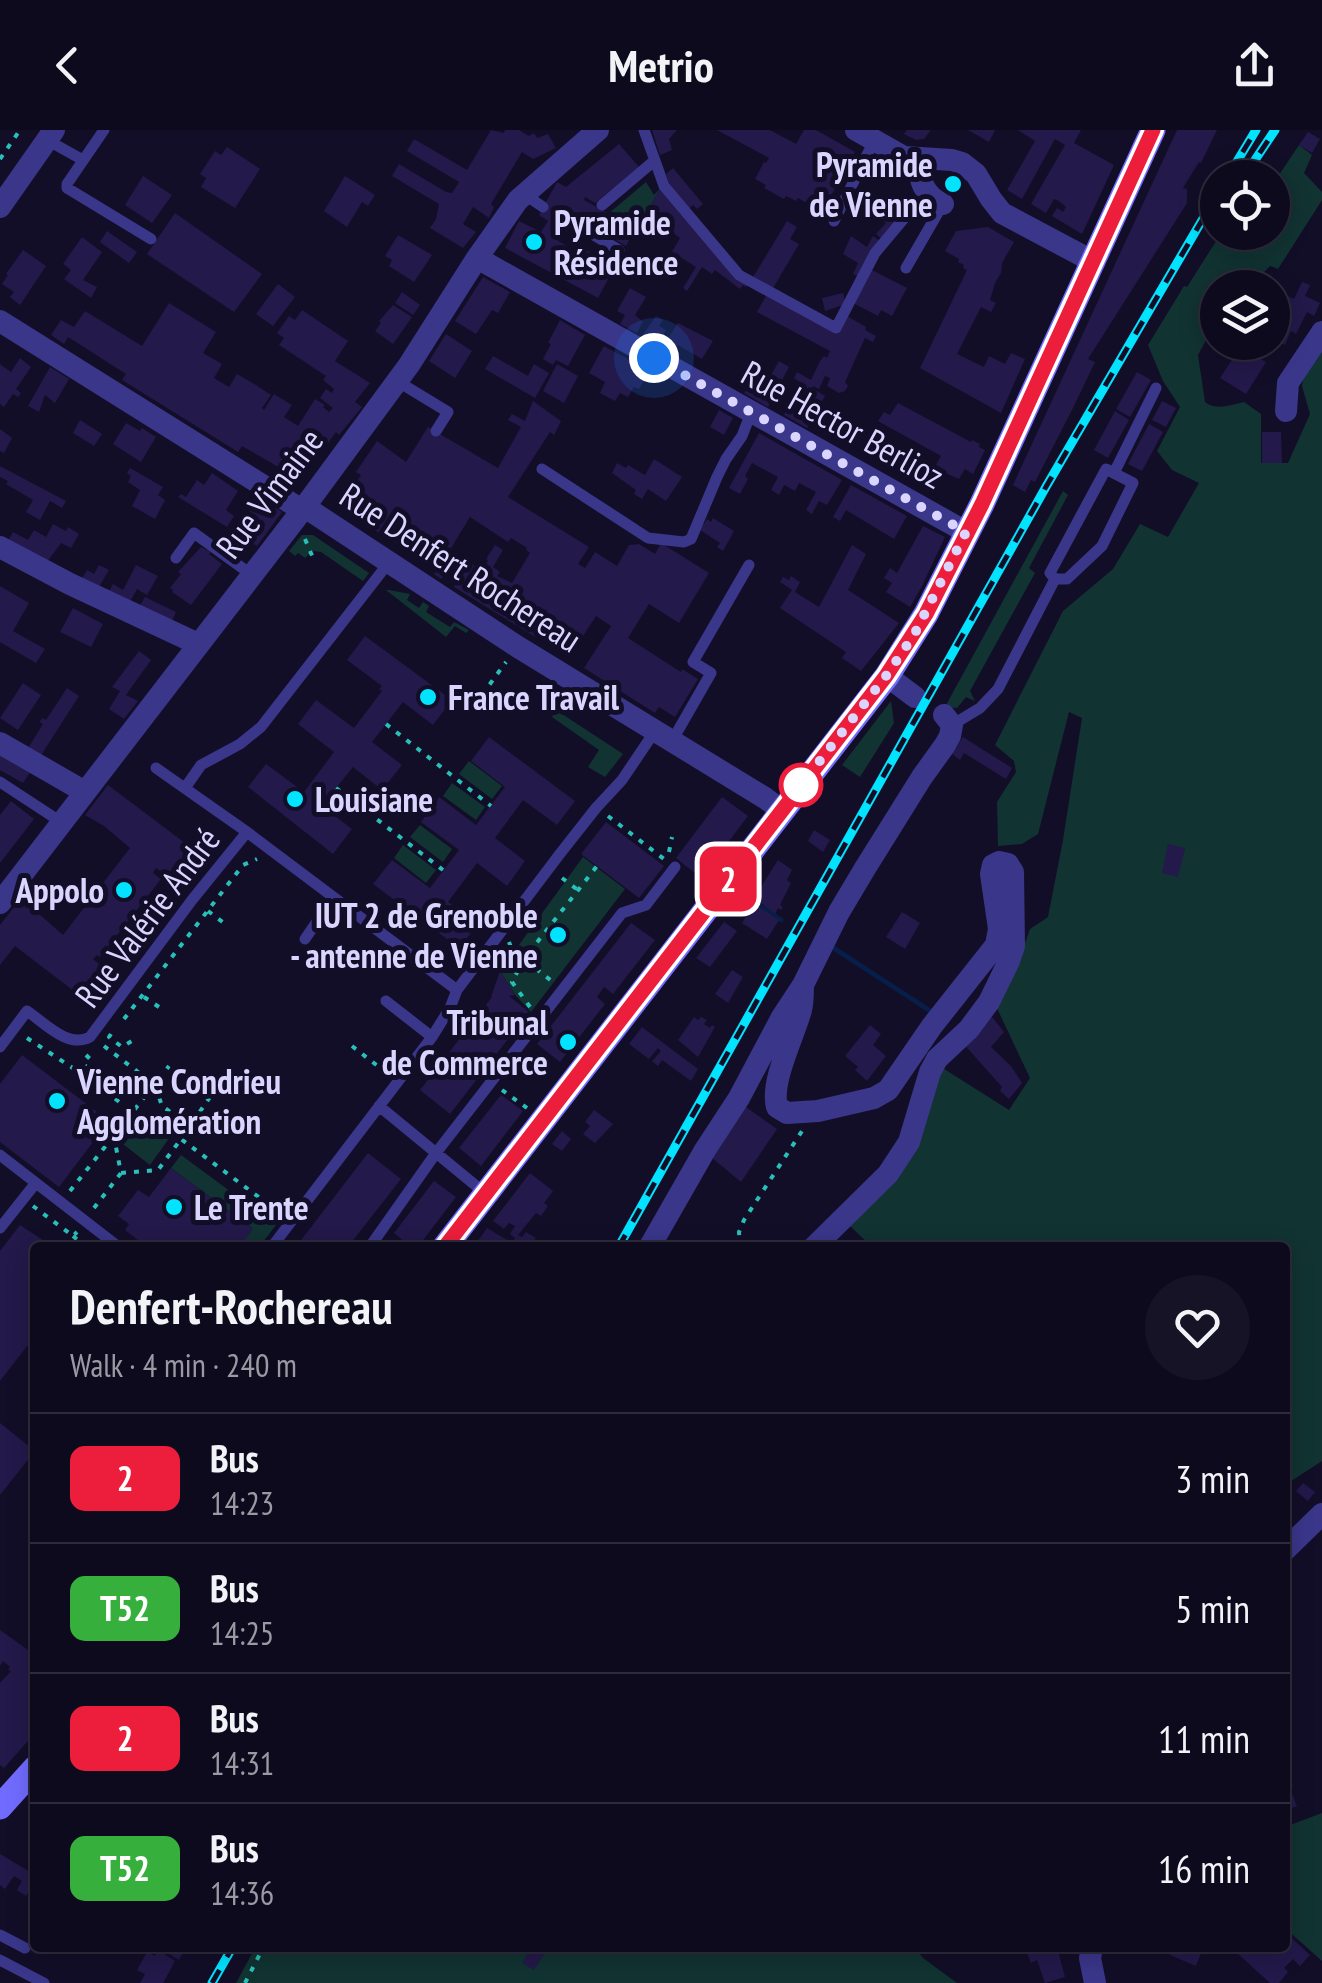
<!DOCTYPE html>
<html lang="en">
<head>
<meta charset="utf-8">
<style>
  :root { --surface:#0e0a1e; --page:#171327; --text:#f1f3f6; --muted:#9b9aa4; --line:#2e2b3c }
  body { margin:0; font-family:"PT Sans Narrow",sans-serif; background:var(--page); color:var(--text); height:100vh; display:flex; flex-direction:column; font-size:38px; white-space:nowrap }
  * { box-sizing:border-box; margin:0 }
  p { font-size:32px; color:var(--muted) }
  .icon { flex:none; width:55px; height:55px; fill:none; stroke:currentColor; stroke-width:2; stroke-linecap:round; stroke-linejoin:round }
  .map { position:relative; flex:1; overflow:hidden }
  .drawer { position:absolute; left:30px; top:1112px; width:1260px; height:710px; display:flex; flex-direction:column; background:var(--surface); border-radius:10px; box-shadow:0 5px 25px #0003,0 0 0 2px var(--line) }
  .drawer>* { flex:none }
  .badge { padding:0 20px; border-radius:15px; font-size:35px; line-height:65px }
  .tools { position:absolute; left:1200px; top:30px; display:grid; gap:20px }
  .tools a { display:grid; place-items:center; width:90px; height:90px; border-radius:50%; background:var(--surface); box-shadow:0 5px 25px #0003,0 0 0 2px var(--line); font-size:50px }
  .you { position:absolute; width:50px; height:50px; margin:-25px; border:8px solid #fff; border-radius:50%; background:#1a73e8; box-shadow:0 0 0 15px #1a73e833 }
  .map>.badge { position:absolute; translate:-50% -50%; box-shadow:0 0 0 5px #fff }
  .round { display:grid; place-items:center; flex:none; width:105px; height:105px; border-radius:52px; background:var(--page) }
  .headline { display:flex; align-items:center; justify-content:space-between; height:170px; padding:0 40px }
  h1 { font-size:48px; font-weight:700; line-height:75px }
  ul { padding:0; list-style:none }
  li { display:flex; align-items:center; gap:30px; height:130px; padding:0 40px; border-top:2px solid var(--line) }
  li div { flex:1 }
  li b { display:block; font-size:38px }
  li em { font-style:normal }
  li .badge { min-width:110px; font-weight:700; text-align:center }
  header { display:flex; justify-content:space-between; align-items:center; height:130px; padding:0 40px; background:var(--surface); font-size:45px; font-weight:700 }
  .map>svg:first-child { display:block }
  .green { fill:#113332 }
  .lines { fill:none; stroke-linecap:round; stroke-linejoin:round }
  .stream { stroke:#071e48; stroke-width:5 }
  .building { fill:#23194a }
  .path { stroke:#28c1b9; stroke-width:4; stroke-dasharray:5 8; stroke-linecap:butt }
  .lane { stroke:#3a368a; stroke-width:11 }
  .street { stroke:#3a368a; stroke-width:22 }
  .secondary { stroke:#716cff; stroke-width:25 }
  .rail-casing { stroke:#01e3ff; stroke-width:9 }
  .rail { stroke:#130e28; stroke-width:5; stroke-dasharray:15; stroke-linecap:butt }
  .line-casing { stroke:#fff; stroke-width:22 }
  .line { stroke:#ed1e3c; stroke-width:15 }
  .walk { stroke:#dad5ff; stroke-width:10; stroke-dasharray:0 18 }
  .poi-dot { fill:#01e3ff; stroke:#130e28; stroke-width:4 }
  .stop-dot { fill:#fff; stroke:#ed1e3c; stroke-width:5 }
  .labels { text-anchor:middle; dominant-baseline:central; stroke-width:10; stroke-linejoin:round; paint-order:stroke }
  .poi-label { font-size:35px; font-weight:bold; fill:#dad5ff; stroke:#130e28; text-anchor:start }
  .street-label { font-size:35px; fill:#dad5ff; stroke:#130e28 }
</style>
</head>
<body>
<header><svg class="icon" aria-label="back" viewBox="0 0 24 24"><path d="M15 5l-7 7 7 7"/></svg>Metrio<svg class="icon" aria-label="share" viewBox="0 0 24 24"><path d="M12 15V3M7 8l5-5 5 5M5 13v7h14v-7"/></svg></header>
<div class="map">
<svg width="1322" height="1853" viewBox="0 0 1322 1853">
  <rect width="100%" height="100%" fill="#130e28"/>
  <path class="green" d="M1299,15L1312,25L1304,43L1322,62V70L1278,139L1270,136L1249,157L1218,158L1217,190L1198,225L1205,272C1216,281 1231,275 1244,272L1261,284V333H1288L1310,284L1302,256L1305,240L1322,214V1331L1285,1355V1118L872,1117L848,1094L941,937L1009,980L1030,948L995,874L1021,825L1030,799L1048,787L1063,710L1082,588L1069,582L1038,704L1022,714L998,716L997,672L1016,642L1014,631L995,615L1063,481L1113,439L1140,394L1168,407L1199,353L1172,340L1157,321L1180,277L1163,251L1148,215L1184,156L1187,157L1220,105L1232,111L1238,103L1272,102L1273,54Z
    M646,52L654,65L661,57L637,100L608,84Z
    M1063,361L1068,365L1029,438L1035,443L970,561L975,571L966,567L957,578L945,577Z
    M302,405H313L369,443L363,451L321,422L313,421L305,428L298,423L295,426L289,421Z
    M389,460L410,464L407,470L419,478L423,472L429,476L426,482L450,497L454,492L469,500L466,503L455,496L446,507L386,460Z
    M891,571L894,593L860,647L842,635Z
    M556,580L623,624L605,647L588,637L599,620L552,587Z
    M469,631L502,656L492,669L459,644Z
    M452,653L485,677L476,690L443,666Z
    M420,695L452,719L443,732L410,707Z
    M403,715L436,740L426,753L394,728Z
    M583,727L625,759L531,882L516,866L500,841Z
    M139,984L170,1007L150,1035L119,1011Z
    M181,1025L276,1095L259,1117H239L252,1098L171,1038Z
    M1322,1683V1831L1285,1798V1697Z
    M255,1818H915L923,1828L957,1853H236Z"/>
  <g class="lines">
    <path class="stream" d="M741,764L781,790
      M832,817L932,882"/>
  </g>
  <path class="building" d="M491,0L504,3L505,0H519L529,6L534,3L537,8L548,4L556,18L533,29L522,22L491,74L494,77L489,88L473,77L463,94L476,102L463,118L430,98L436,89L439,74L392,46L399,34L446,62L452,63L459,52L407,21L414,9L467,40Z
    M652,0H677L669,9L672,20L660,25Z
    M717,0H770L796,14L804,0H816L855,22L822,82L798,68L796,71L786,66L784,69L764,58L766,55L755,49L764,32L766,33L769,28Z
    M907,0H931L924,9L916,10L904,4Z
    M968,0H995L989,12Z
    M1018,0H1081L1074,13L1114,35L1082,104L1052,86L1057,78L1063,82L1066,77L1059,71L1054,69L1046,83L1031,74L1065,15L1055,9L1022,69L1007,60L1035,11Z
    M1177,0H1217L1201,33L1199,32L1183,58L1187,59V73L1088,229L1095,232L1073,278L1035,352L1031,350L1025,362L1013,355Z
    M1308,2L1320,9L1312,23L1299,15Z
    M619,14L639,37L595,73L585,67L584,70L635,98L626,116L575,87L567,102L559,97L552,107L578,123L581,117L592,123L589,129L612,142L598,168L505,118L519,91L541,102L548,91L539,85L557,52L566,57Z
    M227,17L260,39L235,78L201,57L206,48L200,44L215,21L221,25Z
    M673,38L703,74L697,79L693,75L687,81L672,63L666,44Z
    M950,44L963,51L957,64L942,57Z
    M143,46L172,65L152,93L125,75Z
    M345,46L375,65L368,76L362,72L347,97L324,81Z
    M661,57L749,153L746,157L743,155L740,159L715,140L712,144L702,137L687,161L683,158L696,137L672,122L680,108L659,94L651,105L639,97Z
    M894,65L910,77L883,110L876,104L886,93L876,85Z
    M175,83L262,144L234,182L147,124Z
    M787,91L797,97L790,109L799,114L772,160L752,149Z
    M988,97L1014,112L1002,133L1001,143L995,153L990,170L996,173L991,182L981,177L957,224L984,237L989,226L1005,234L1011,223L1025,229L1001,283L920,238L967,140L963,138L964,135L958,132L959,129L945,121L956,101Z
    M107,101L137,122L129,133L100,112Z
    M398,105L432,125L414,152L389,136L392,130L385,126Z
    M851,106L867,117L873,106L881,112L860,147L853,144L858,133L843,124Z
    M82,107L102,122L83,150L97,157L91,168L64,149L71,140L63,134Z
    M23,120L46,136L20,175L10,167L14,162L2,154L8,145L6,144Z
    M870,139L907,158L892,186L881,180L878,186L853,173Z
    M483,147L510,162L498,183L492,180L476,204L455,191Z
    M1302,152L1310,155L1305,166L1320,173L1314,186L1307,182L1296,204L1291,201L1285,215L1272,209V175L1279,162L1294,169Z
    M278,154L295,167L273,196L256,184Z
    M630,158L646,167L635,185L643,192L637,203L620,194L625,185L617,181Z
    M402,162L420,175L413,185L395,173Z
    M843,163L846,174L825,181L822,168Z
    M767,164L838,204L847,186L866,197L865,200L876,206L873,212L865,208L845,252L848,256L845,261L839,263L827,256L830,248L825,246L819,259L813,256L812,258L825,266L807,298L784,285L801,253L794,248L797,242L811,250L820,231L824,226L827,228L830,221L757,182Z
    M169,173L216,202L203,223L222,234L214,248L229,257L237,244L256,255L271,265L262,278L264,280L274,264L292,275L284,287L298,296L315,269L325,275L323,277L329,282L333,278L320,268L326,259L332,263L334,259L323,250L326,246L279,215L284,208L277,203L289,186L295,190L302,180L348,211L335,231L370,253L355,272L362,277L339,305L336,302L305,344L296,347L242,316L238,322L122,250L126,244L68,207L64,214L51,205L61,190L74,197L85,181L142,216Z
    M393,175L412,187L393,214L375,201L381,193L379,191Z
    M656,186L663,190L659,196L666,200L658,215L642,206Z
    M560,190L585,205L568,236L556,230L553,235L543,229L551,214L548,213Z
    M678,193L713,211L702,229L678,215L673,223L662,217Z
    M446,204L472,221L455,248L429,231Z
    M604,216L650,241L639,259L634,257L628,267L620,263L615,271L600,263L605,252L589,243Z
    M1240,217L1266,232L1246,264L1220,248Z
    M493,226L528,246L534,234L549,243L535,268L485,239Z
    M20,228L31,237L16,259L21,263L18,267L13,264L4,277L0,274V234L11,242Z
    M779,231L789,237L768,277L744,263L753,247L766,254Z
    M557,234L578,246L564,273L543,261Z
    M50,237L69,249L55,273L45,265L39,282L28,276Z
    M1137,242L1151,250L1130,287L1116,279Z
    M533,271L561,291L554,305L550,302L508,367L589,417L578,434L585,438L595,422L617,436L629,415L639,414L655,424L661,413L709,443L679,493L649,474L628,508L681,542L682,539L698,549L675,587L659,577L655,583L584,538L611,496L596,486L583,506L551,486L537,508L454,457L469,432L483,442L488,430L486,429L495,415L503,420L493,437L500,442L497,446L512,453L530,423L526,420L527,418L511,408L508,412L470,387L448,423L452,426L450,430L453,432L441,449L434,444L438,439L373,399L376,394L345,371L361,345L356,342L377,311L406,332L428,297L498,338L521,297L508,290L512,284L525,291Z
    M1162,271L1176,278L1166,297L1152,290Z
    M898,273L971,312L972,310L980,314L979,317L985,320L973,344L965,339L959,349L934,338L941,326L878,291L884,282L890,285Z
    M719,280L733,288L724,305L710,297Z
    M1115,281L1129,290L1108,328L1094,320Z
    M80,290L102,304L94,316L73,303Z
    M126,293L140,301L142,298L156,307L141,332L113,314Z
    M1149,294L1163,302L1142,341L1128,334Z
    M0,299L12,308L4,323L0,321Z
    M1262,302H1281L1282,333H1262Z
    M759,303L842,350L827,375L819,371L812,384L806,380L816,362L799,353L795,361L784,355L779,365L771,360L778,347L752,333L745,346L748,349L740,364L729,358Z
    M654,329L682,347L666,371L648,359L642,369L634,364L636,360L612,343L617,333L626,338L628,335L645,345Z
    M0,336L66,371L62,378L50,371L40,390L26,382L33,370L6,354L8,351L0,347Z
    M130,338L163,357L158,365L165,370L155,389L132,376L140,360L128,352L131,346L127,343Z
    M212,343L238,361L226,380L234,386L227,397L178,367L181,364L186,367L197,350L204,355Z
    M851,355L907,386L894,409L846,380L840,391L833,387Z
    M260,368L282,382L257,416L234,402Z
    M713,388L734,401L723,421L717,417L720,413L700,400L707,389L711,392Z
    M53,394L66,401L68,397L79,404L71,418L61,413L44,436L5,416L13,402L28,410L34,400L46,407Z
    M923,396L945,407L921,458L910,477L886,462L892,453L884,448L890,438L897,443Z
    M852,415L866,424L848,460L899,493L861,541L842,528L846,522L780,478L792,460L780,452L783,447L789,450L791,446L800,452L795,462L819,477Z
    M201,417L211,422L209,424L222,434L191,475L172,462L173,460L170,458L181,444L178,442Z
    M99,435L109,440L99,457L81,450L87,440L94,444Z
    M136,435L158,446L147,465L137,459L130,472L106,467L113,454L123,460Z
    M0,456L29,473L13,501L45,519L36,533L0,512Z
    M145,467L176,482L170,496L137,481Z
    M73,478L103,494L91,517L60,502Z
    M365,506L452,570L433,595L403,572L372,612L402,635L382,660L353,637L336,658L322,676L352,699L333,724L248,657L266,634L304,662L334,622L298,594L316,570L354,598L382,561L379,559L382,556L347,530Z
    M139,521L151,530L126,565L138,571L124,589L109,579L120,561L112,557Z
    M23,553L41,565L18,600L0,588Z
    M67,558L79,566L38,630L25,623L43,594L39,592L43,588L46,590Z
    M489,607L575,671L557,695L523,670L495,708L525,731L507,756L477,733L448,772L478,794L459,818L373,754L392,730L430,758L459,720L421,692L439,667L476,695L505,657L471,631Z
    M963,607L1012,638L1006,649L964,623L960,630L952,624Z
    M0,620L32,639L23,653L0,640Z
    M108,655L193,719L170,749L156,738L153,743L161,749L100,827L97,825L93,829L101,836L79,865L15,816L0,835V795L18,772L38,783L63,805L130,718L104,696L85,685Z
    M722,667L748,686L701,748L676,728Z
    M11,671L34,689L0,733V685Z
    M606,692L664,736L639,768L581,724Z
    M814,700L830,710L823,722L808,711Z
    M1168,714L1185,718L1178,747L1162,743Z
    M778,730L792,740L787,750L791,753L780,775L783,777L781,780L778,778L775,784L754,768Z
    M754,774L779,790L767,809L742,793Z
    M902,782L920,793L905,819L886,807Z
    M724,792L737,801L710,837L696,828Z
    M631,793L655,810L613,864L604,857L597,867L605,874L560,932L537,914Z
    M732,840L743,847L728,873L715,864Z
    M500,841L515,865L509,866L529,882L450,984L420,960L492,867H491Z
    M694,887L698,890L701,887L707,890L704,894L710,898L712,895L715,897L698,927L678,910Z
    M992,887L1004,902L991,917L1011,936L1022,953L1009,969L1000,961L1002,957L961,911Z
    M870,895L881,904L873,915L886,926L867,951L855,940L858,937L845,926Z
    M642,897L698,939L691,951L662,930L658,936L652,931L661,921L658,918L649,929L629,914Z
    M22,925L109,991L59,1057L0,1012V954Z
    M501,965L523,981L481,1036L459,1018Z
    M743,975L777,999L741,1052L711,1027Z
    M594,980L613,994L595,1013L583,1004L590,996L585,992Z
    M562,1001L571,1009L562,1021L552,1014Z
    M368,1023L401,1049L347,1118H295Z
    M171,1038L253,1099L239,1118H148L125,1100L129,1094L118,1086L138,1060L149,1067Z
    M530,1043L553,1061L544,1073L548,1076L541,1086L536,1083L518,1105L522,1107L526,1102L536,1108L532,1113L538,1118H473L487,1098L512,1113L515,1108L510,1104L515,1096L509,1093L504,1099L493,1091Z
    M434,1051L456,1067L417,1118H412L394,1103Z
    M20,1095L55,1118H35V1206L0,1251V1121Z
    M0,1293L35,1321L0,1365Z
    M1303,1353L1315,1362L1308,1371L1296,1361Z
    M0,1500L35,1525V1595L32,1599L35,1603L4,1638L0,1635V1553L11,1541L8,1540L10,1537L3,1531L0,1536Z
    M1285,1636L1293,1656L1289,1657L1297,1676L1285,1681Z
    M0,1724L35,1745V1761L31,1758L26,1766L17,1760L22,1751L14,1746L5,1759L0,1755Z
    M1285,1802L1310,1825L1300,1836L1293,1829L1284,1838L1288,1842L1279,1853H1270L1237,1823L1242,1818H1285Z
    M159,1818H183L185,1819L179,1830Z
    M531,1818H548L534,1840L522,1833Z
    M1025,1818H1054L1056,1822L1058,1821L1065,1847L1045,1853L1037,1830L1031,1833Z
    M1173,1818H1203L1196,1836L1170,1825Z
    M158,1820L175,1831L163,1853H140L145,1844L137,1840L147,1822L155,1826Z"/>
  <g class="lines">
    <path class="path" d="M0,29L20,0
      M305,409L313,428
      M482,565L506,532
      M386,594L491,676
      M336,658L443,740
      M608,686L664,729
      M669,722L672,707
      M562,748L578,760
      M208,781L224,793
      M509,812L512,820L553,852
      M144,867L159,877
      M530,877L512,852L524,829L597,736
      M124,889L243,735L257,729
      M111,904L109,907L122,917L135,909
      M27,908L82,944
      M104,916L155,955L162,976L189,995
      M352,916L388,944
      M86,925L91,930L82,944L134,983
      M502,960L527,978
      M210,967L181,1009L280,1083
      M121,1043L158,1040L181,1009
      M70,1061L169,936
      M33,1076L73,1106L77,1102
      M94,1078L121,1043L114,1007
      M73,1106L87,1118
      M740,1118L739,1102L744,1090L802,1001
      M245,1853L263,1818"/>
    <path class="lane" d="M104,0L67,54V58L151,109
      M644,0L664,56L739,145L836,198L875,123L922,67
      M47,10L83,30
      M524,64L543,77
      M602,75L654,31
      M834,91L874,11
      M572,92L619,120
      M906,138L943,74
      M397,251L448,282L436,301
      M542,339L648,408L684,412L691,409L717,347L726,329L742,306L751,283
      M1106,339L1133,353L1102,416L1067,449H1055L1050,443Z
      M1114,343L1156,258
      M176,428L194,403L252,445
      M952,595L980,578L998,559L1055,449
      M672,611L711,543L693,532L749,435
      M156,638L247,702L457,860
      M0,652L61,692
      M185,658L201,635L240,614L261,597L390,431
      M305,809L333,768
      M386,871L432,907
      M0,917L27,881C45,893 68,919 90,907L192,770L247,702
      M379,976L486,1064
      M0,1025L120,1118
      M0,1098L35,1054
      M271,1118L432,907L450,878L457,860L559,725L596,678L622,650L655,601
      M369,1118L436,1023L622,783L646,775L675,737
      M0,1805L25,1818
      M0,1830L44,1853"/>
    <path class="street" d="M856,0L904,27L952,30L962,33L976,44L991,69L1002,83L1094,132
      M916,29C920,49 923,66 943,74
      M0,77L54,0
      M477,128L966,402
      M0,191L294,375L311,381L518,517L765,668L781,680
      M1286,281L1288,253L1322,202
      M0,417L70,454L198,514
      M887,546L915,567
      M0,613L85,662
      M0,773L303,379L409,235L477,128L518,70L598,0
      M803,855C803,863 803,872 801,880C794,906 770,952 777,977L787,983L818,981L874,968L888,960L932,896L996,815L999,799L991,744L993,735L999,732L1008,734L1013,742L1014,816L1009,831L989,872L969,899L937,929L930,942L909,1012L888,1044L813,1118
      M649,1118L705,1020L739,968L782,887L803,855L839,782L864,740L922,647L945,615L950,606L952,595L944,585
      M1285,1420L1322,1384
      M1092,1818L1090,1828L1095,1853"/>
    <path class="secondary" d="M444,1118L887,546L926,484L982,374L1153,0
      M0,1677L35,1638"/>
    <defs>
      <path id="rail" d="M1227,48L1256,0
        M1243,48L1275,0
        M618,1118L1047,355L1218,63
        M212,1853L232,1818"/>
    </defs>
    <use href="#rail" class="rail-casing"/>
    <use href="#rail" class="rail"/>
  </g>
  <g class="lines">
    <defs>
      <path id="line" d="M444,1118L886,546L926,484L982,374L1153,0"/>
    </defs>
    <use href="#line" class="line-casing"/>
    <use href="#line" class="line"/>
    <path class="walk" d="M654,228L966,402L914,505L886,546L801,655"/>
  </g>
  <g class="poi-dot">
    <circle cx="953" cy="54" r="10"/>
    <circle cx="534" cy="112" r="10"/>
    <circle cx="428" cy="567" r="10"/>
    <circle cx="295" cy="669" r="10"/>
    <circle cx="124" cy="760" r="10"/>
    <circle cx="558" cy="805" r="10"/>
    <circle cx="568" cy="912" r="10"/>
    <circle cx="57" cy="971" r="10"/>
    <circle cx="174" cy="1077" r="10"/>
  </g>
  <circle class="stop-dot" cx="801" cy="655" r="20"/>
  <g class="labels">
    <g class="poi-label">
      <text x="933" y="34" text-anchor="end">Pyramide<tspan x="933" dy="40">de Vienne</tspan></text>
      <text x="554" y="92">Pyramide<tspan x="554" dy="40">Résidence</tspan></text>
      <text x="448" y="567">France Travail</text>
      <text x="315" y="669">Louisiane</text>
      <text x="104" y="760" text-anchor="end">Appolo</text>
      <text x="538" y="785" text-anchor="end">IUT 2 de Grenoble<tspan x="538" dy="40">- antenne de Vienne</tspan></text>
      <text x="548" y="892" text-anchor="end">Tribunal<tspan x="548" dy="40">de Commerce</tspan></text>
      <text x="77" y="951">Vienne Condrieu<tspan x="77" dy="40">Agglomération</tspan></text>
      <text x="194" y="1077">Le Trente</text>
    </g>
    <g class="street-label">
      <text transform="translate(843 294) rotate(29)">Rue Hector Berlioz</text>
      <text transform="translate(269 363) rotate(-53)">Rue Vimaine</text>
      <text transform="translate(461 437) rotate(33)">Rue Denfert Rochereau</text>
      <text transform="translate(147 787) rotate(-53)">Rue Valérie André</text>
    </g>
  </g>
</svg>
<div class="tools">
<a><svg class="icon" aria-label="locate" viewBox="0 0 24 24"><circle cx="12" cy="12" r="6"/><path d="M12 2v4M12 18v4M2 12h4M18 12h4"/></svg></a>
<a><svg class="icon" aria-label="layers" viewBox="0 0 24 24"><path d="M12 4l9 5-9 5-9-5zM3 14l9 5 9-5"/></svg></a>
</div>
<div class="you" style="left:654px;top:228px"></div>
<b class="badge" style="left:728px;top:749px;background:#ed1e3c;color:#fff">2</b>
<section class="drawer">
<div class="headline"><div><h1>Denfert-Rochereau</h1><p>Walk · 4 min · 240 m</p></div><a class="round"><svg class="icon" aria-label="heart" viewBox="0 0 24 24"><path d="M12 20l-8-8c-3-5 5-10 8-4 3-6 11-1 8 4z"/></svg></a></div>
<ul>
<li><span class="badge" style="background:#ed1e3c;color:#fff">2</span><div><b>Bus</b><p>14:23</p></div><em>3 min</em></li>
<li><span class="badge" style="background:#36af3d;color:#fff">T52</span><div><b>Bus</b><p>14:25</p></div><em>5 min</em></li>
<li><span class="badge" style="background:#ed1e3c;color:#fff">2</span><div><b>Bus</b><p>14:31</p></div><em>11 min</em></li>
<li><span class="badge" style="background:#36af3d;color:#fff">T52</span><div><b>Bus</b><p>14:36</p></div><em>16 min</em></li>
</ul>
</section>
</div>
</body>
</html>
